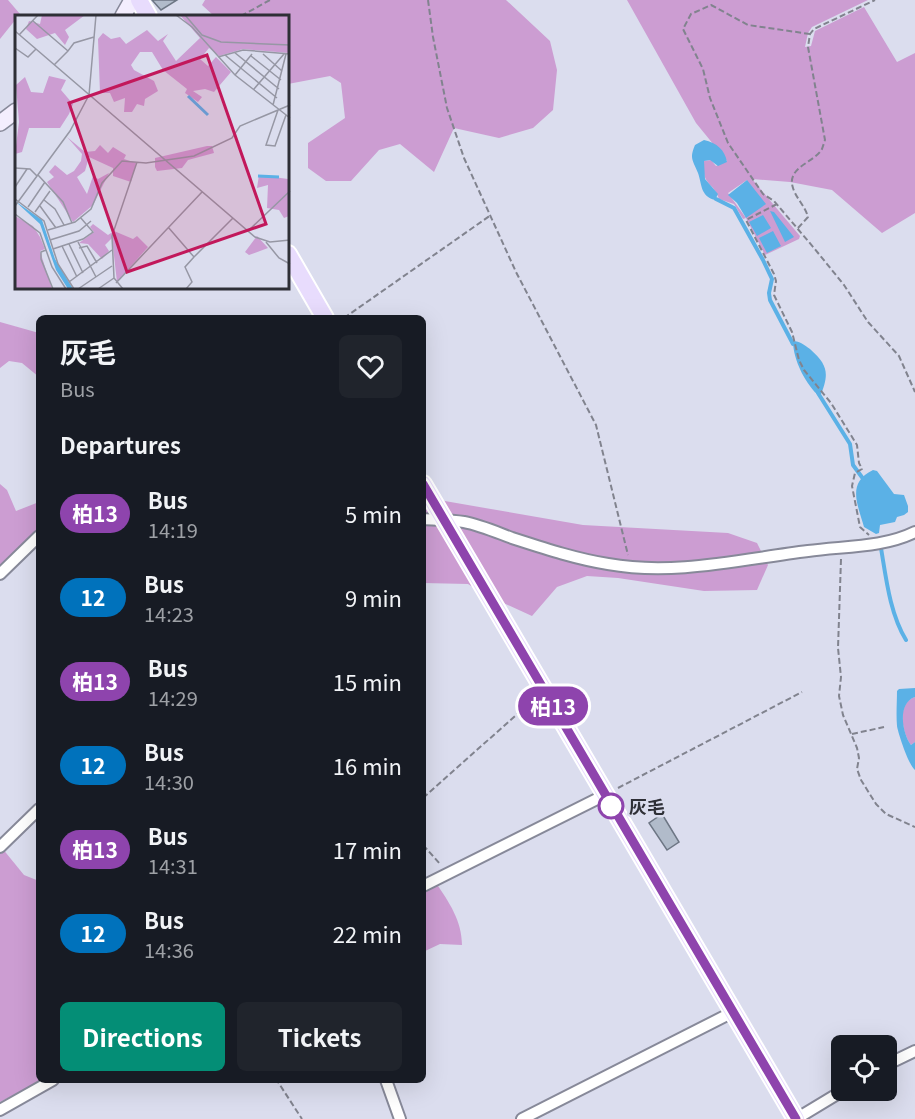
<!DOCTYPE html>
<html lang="en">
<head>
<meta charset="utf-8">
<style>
  :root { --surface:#171b24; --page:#20242c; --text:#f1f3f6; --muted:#9ea1a6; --accent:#048e76 }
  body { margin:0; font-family:Georgia,"Noto Sans JP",serif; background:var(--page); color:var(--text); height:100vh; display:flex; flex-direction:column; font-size:22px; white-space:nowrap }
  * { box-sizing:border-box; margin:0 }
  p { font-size:20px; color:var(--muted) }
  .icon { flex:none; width:33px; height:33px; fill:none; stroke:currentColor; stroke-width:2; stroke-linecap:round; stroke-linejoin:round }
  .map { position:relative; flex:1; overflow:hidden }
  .drawer { position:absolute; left:36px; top:315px; width:390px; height:768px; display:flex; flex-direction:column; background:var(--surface); border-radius:9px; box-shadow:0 6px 24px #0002 }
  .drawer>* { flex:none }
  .badge { padding:0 12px; border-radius:20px; font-size:21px; line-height:39px }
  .buttons { position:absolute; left:831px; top:1035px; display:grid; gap:12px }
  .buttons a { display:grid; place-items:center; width:66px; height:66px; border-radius:9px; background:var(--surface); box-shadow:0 6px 24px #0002; font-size:30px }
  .map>.badge { position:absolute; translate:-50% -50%; box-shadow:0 0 0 3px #fff }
  h2 { padding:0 24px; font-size:22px; line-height:54px }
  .round { display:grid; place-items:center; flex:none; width:63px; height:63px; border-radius:9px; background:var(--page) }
  .head { display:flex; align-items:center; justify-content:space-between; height:102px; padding:0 24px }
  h1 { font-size:28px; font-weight:700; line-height:45px }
  .button { display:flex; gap:12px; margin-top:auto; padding:12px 24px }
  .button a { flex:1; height:69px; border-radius:9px; background:var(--accent); color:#fff; font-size:24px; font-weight:700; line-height:69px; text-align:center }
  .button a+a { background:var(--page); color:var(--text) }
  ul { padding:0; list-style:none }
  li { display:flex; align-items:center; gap:18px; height:84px; padding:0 24px }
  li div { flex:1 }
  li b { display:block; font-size:22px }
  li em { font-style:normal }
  li .badge { min-width:66px; font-weight:700; text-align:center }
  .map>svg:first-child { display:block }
  .green { fill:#cc9dd2; fill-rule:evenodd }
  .water { fill:#5bb1e6 }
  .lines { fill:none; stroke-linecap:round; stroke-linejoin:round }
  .stream { stroke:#5bb1e6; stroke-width:4 }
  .building { fill:#b1bbca; stroke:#6d7684; stroke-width:1.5 }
  .street-casing { stroke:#878999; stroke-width:14 }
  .secondary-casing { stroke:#878999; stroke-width:18 }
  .primary-casing { stroke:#fff; stroke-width:20 }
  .path { stroke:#81838e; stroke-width:2; stroke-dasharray:6 3; stroke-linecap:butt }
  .street { stroke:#fff; stroke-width:10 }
  .secondary { stroke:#f4eefe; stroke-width:15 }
  .primary { stroke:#e8dcfd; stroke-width:16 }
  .line-casing { stroke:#fff; stroke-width:14 }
  .line { stroke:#8e44ad; stroke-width:9 }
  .stop-dot { fill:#fff; stroke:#8e44ad; stroke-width:3 }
  .labels { text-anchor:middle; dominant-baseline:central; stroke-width:5; stroke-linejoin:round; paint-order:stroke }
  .stop-label { font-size:18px; font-weight:bold; fill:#2e2f36; stroke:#dbddee; text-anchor:start }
  .inset-river { fill:none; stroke:#5bb1e6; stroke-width:3 }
  .inset-road { fill:none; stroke:#9697a4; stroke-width:1.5 }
  .view { fill:#c2185b; fill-opacity:0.15; stroke:#c2185b; stroke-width:3 }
  .inset-edge { fill:none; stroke:#2e2f36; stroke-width:3 }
</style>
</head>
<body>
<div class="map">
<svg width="915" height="1119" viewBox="0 0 915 1119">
  <rect width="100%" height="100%" fill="#dbddee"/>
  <path class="green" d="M0,0H8L20,14L0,39Z
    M205,0H506L550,41L557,70L553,110L533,128L499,138L454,128L434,172L400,144L379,150L351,181H326L308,168V143L345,118L341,83L330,76L288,84V16H214L202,5Z
    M627,0H868L812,27L808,33L805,47L811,46L815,31L864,7L897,62L915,53V213L882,233L832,190L790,182L752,179L800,236L799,239L765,255L746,218L743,219L734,204L719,199C714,182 701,186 704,161L711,160L716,166L727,161L696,123ZM747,180L746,218L728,193Z
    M0,322L39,333V377L22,363L9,361L0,368Z
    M0,484L7,490L16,511L39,502V534L0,571Z
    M423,500H439L583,525L728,533L757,543L768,565L757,590L704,591L618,578L587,576L557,587L532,616L486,595L468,584L423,583Z
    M915,697V742L911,745C902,733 896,703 915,697Z
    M2,848L24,875L39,881V1080H43L0,1102V850Z
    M436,883C449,902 462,921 462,945L440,944L423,952V889Z"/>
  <path class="water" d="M704,140C717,143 725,150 727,162L718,166L710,160L704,161L705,179L718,194L715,200C700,196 702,184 698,173C693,160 689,159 695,145Z
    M747,180L766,204L746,218L737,203L728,195Z
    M770,211L774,212L794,237L785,242Z
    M763,215L771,228L757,236L749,222Z
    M773,231L781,246L767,253L759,238Z
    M793,341C800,341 804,345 810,349C829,366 829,374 820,397C806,385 793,360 793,341Z
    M873,470L877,471L894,494L904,495L908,506V512L904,515L897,517L895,522L880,525L879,533L876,534L864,527C858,505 846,483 873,470Z
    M915,688V697C897,703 902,733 911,745L915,742V770C909,766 898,733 897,726C896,714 897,702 897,691L899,689Z"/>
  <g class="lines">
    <path class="stream" d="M716,199L734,208L763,260L772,279L769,293L770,300L793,344
      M818,393L850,444L853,465L864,480
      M881,548C886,578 890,614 906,640"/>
  </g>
  <path class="building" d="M152,0H177L161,10Z
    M662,814L679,842L667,850L649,823Z"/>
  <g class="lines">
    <defs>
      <path id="street" d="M423,519C437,520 450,520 464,522C480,525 496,532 512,538C543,548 576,559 608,564C675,576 742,559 808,551C843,546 883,548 915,532
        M0,574L39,536
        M0,847L39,809
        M423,886L605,795
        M886,1065L915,1051
        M386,1080L400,1119
        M0,1110L53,1080
        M522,1119L733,1012
        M796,1119L844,1090"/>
      <path id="secondary" d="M123,16L132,0
        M0,123L16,111"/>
      <path id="primary" d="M139,0L148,16
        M288,254L325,318
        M423,484L796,1119"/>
    </defs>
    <use href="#street" class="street-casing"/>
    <use href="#secondary" class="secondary-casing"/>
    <use href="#primary" class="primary-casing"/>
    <path class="path" d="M428,0L433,37L447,108L464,158L516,272L596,425L628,555
      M241,16L270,0
      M810,34L748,25L711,5L691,14L683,29L703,69L710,98L728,143L763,194L774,201L814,248L844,285L868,322L899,356L915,392
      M777,204L746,220L774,274L776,281L774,295L792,332L799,360L804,370L831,403L857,445L859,463L862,469L855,473L852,486L860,527L869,535
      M798,228L808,217C805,206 796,198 793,188C786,167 814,163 822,149C823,146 824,143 825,140L808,47L810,34L814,29L875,0
      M344,318L491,215
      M841,559L838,648L841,677L839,696L843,715L857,748L859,758L857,769L861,780L876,804L886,814L915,827
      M852,734L884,727
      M618,788L802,692
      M423,798L533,700
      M423,845L441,865
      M282,1080L278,1082L302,1119"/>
    <use href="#street" class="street"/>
    <use href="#secondary" class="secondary"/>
    <use href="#primary" class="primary"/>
  </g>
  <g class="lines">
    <defs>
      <path id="line" d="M423,484L796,1119"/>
    </defs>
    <use href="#line" class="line-casing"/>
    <use href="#line" class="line"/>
  </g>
  <circle class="stop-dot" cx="611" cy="806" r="12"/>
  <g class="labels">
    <g class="stop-label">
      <text x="629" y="806">灰毛</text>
    </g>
  </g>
  <g transform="translate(15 15)">
    <rect width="274" height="274" fill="#dbddee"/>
    <path d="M27,0H70L50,15L54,22L50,30L40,18L22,24L11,14L14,6L25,9ZM165,0H274V38L228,34L204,41L194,33L185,44L193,51L201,42L216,57L199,77L190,74L178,76L187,82L183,87L170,78L172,74L148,55L137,37H125L116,50L119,55L139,66L143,76L130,84L129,91L122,89L117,97H109L110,83L99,87L95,78H85L83,24L88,18L96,24L105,22L111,29L132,15L143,26L153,19L148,26L161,46L185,23ZM34,61L51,65L46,75L58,89L54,99L45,113H14L7,137L0,139L4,107L1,70L10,62L16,77L28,78ZM52,122L70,137L80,136L85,130L93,138L98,132L111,140L109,144L121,148L116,167L98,161V153L74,142L70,156L62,162L72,179L78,161L83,164L94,158L78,190L58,207L32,167L39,162L34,157L40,150L52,160L59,156L66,146L67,139ZM192,131H197L199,138L173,145L167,153L142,156L140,152V143ZM244,160L273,164L274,201L269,203L264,195L252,193L253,170L242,173ZM0,201L18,211L25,222L30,234L25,236L37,274H0ZM78,209L93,220L99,216L118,224L122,221L133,232L102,267L97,223L90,230L94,236L87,244L73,229L64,228L79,217L75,212ZM242,221L253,233L234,240L230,237Z" fill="#cc9dd2"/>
    <path d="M0,186L27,205L40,244L58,274H53L41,255L25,209Z" fill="#5bb1e6"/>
    <path class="inset-river" d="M173,81L193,100M243,161L264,162"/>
    <path class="inset-road" d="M161,0L177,12L220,60L275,103M170,0L187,20L206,27L275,30M18,6L53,36L59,28L79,22M0,16L240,222L255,227L275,225M4,20L23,0M0,33L13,42L21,34M219,37L264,74M248,39L267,56M210,40L262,83M236,41L266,65M203,42L228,35L275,39M39,50L53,36M220,60L237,39M239,74L269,39M74,80L81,0M258,90L271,39M263,95L251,130L260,131L271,100M0,153L15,154L22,161M23,160L48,187L57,208M0,172L12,154M0,184L29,206L43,249L59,274M29,185L40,194L49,210M0,191L55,116L74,80M25,191L41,213M13,192L30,167M20,197L35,176M0,199L25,218L37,252L51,274M153,212L179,242L218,203M33,215L60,207L76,194L87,168L107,146L131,148L179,141L217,123L225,111L275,90M233,216L275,176M35,225L64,216L76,206M63,227L81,262M251,227L264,243L275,249M54,229L68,258M47,231L62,262M64,233L72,231L82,248M38,234L68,224L78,217L65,202M31,235L26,237V244L38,274M54,267L97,235M101,268L187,177M63,274L97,251M83,274L99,263M108,274L99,263L97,221L122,147M171,274L177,267L170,252L179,242"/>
    <path class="view" d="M192,40L251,209L112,257L54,88Z"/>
    <rect width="274" height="274" class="inset-edge"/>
  </g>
</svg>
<div class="buttons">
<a><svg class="icon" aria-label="locate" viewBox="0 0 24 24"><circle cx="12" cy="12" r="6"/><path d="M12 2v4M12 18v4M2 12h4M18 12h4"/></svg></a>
</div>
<b class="badge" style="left:553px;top:706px;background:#8e44ad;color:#fff">柏13</b>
<section class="drawer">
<div class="head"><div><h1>灰毛</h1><p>Bus</p></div><a class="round"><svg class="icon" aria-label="heart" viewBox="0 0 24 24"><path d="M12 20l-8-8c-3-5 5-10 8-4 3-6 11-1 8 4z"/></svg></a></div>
<h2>Departures</h2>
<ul>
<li><span class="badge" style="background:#8e44ad;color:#fff">柏13</span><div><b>Bus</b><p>14:19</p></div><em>5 min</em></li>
<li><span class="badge" style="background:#0072bc;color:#fff">12</span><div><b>Bus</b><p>14:23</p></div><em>9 min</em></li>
<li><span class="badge" style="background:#8e44ad;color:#fff">柏13</span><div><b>Bus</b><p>14:29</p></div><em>15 min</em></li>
<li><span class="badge" style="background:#0072bc;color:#fff">12</span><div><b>Bus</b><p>14:30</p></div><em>16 min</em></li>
<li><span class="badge" style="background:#8e44ad;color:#fff">柏13</span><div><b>Bus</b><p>14:31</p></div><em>17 min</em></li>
<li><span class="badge" style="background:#0072bc;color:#fff">12</span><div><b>Bus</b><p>14:36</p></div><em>22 min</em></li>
</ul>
<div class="button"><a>Directions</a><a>Tickets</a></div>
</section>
</div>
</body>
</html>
